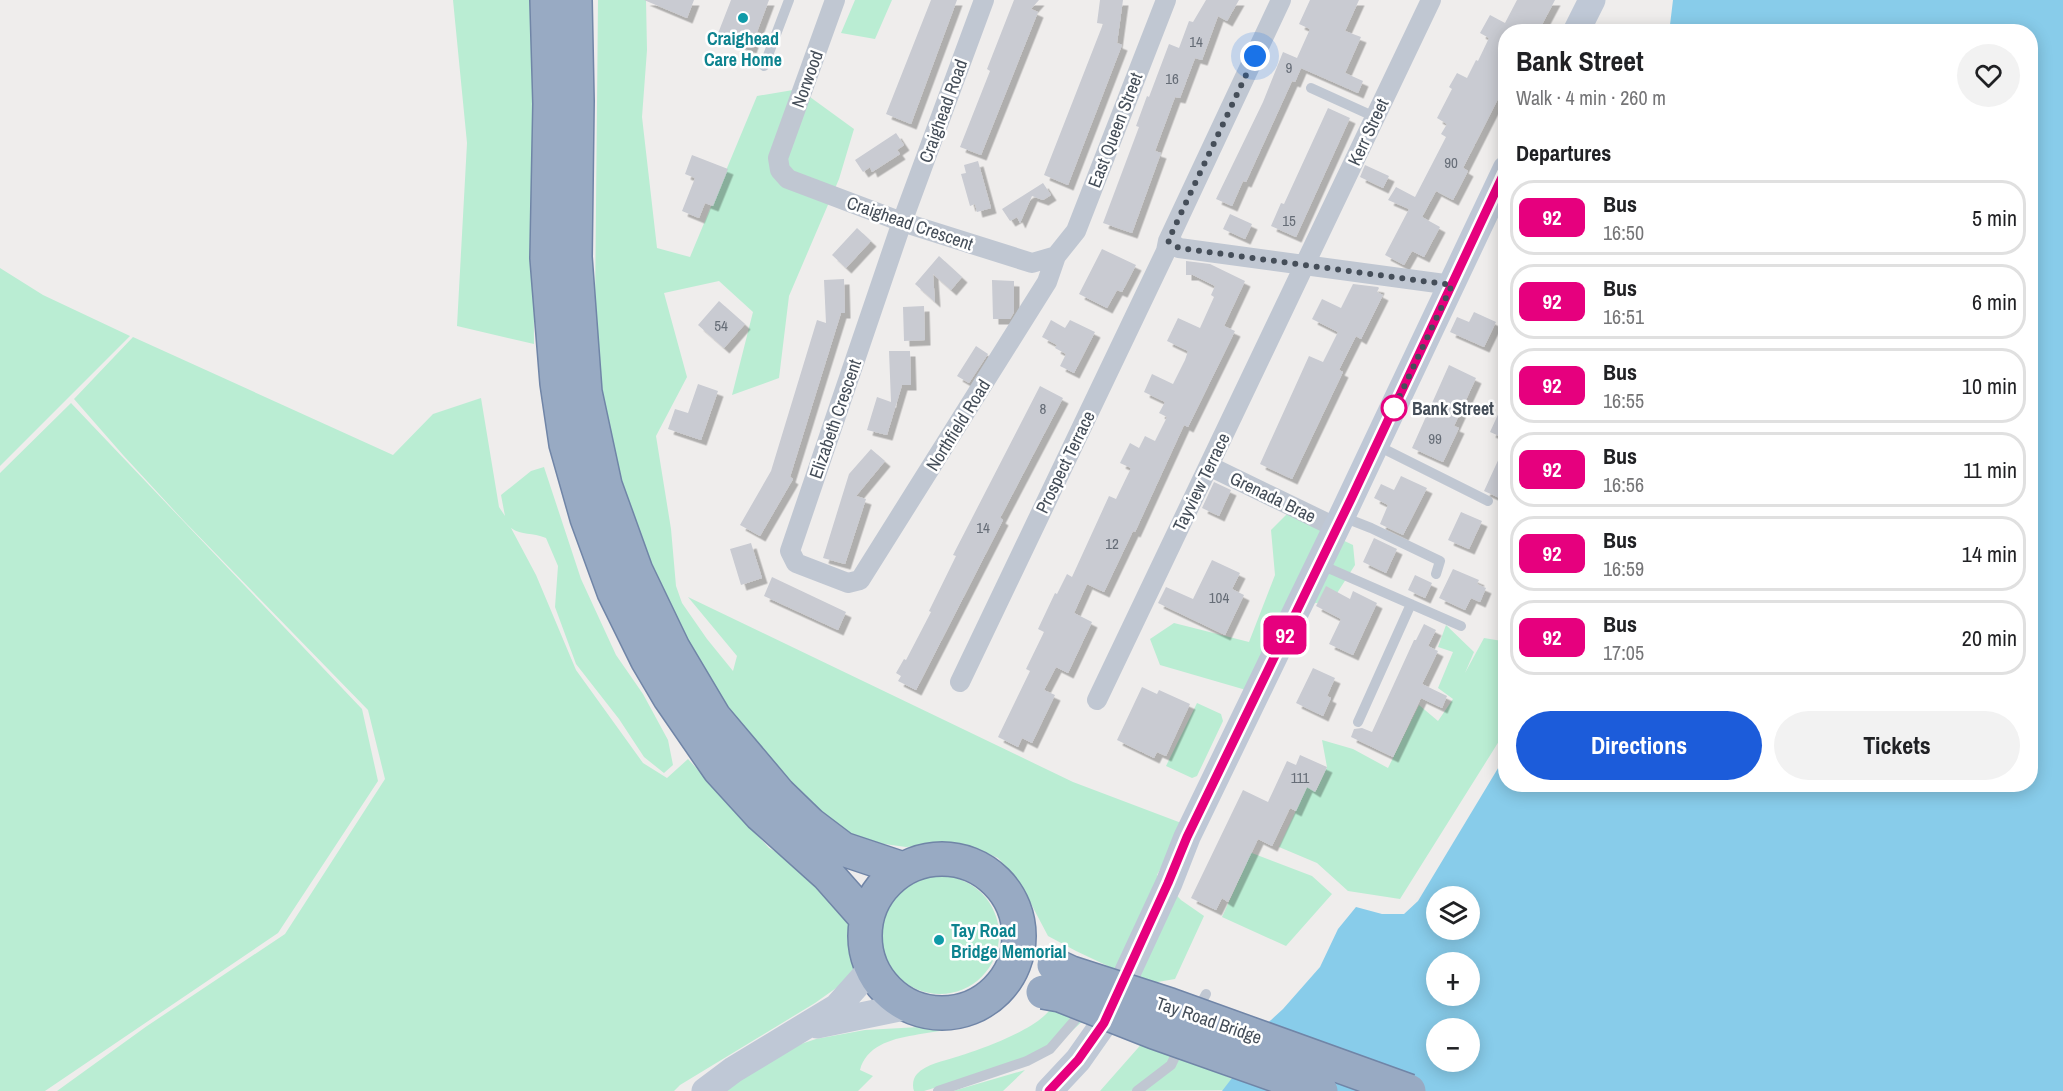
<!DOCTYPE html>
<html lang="en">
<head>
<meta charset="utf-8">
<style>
  :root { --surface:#fff; --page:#f2f2f2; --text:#202124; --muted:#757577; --line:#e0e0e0; --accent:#1c5cda }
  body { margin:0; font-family:"Archivo Narrow",sans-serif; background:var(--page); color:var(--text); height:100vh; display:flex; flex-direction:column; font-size:22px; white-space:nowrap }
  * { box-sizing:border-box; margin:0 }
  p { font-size:20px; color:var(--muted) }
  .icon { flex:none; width:33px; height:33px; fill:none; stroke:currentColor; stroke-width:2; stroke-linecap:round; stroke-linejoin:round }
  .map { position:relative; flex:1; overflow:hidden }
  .panel { position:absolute; left:1498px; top:24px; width:540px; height:768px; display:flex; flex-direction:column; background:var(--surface); border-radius:24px; box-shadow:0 3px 15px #0003 }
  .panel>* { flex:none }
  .badge { padding:0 12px; border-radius:9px; font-size:21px; line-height:39px }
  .tools { position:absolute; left:1426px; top:886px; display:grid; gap:12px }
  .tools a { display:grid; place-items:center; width:54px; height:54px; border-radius:50%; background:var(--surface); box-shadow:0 3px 15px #0003; font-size:30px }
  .you { position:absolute; width:30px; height:30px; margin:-15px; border:4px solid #fff; border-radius:50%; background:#1a73e8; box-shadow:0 0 0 9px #1a73e833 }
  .map>.badge { position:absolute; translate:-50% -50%; box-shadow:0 0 0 3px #fff }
  h2 { padding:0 18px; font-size:22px; line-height:54px }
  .round { display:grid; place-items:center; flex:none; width:63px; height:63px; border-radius:32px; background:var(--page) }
  .head { display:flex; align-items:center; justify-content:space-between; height:102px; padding:0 18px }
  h1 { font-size:28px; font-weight:700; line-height:45px }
  .primary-button { display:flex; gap:12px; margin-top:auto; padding:12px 18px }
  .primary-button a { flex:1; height:69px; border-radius:36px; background:var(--accent); color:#fff; font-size:24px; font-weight:700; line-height:69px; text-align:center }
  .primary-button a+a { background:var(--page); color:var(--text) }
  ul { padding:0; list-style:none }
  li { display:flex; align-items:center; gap:18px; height:75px; margin:0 12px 9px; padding:0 6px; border:3px solid var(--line); border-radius:24px }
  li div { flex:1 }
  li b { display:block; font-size:22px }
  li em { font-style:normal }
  li .badge { min-width:66px; font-weight:700; text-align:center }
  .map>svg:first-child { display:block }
  .green { fill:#baedd3 }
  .water { fill:#88ccea; fill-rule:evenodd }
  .building { fill:#c9cbd2; filter:url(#shadow) }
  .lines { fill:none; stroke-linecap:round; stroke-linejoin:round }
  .trunk-casing { stroke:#7085a7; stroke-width:36 }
  .service { stroke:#c0c7d2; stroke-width:10 }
  .minor { stroke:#c0c7d2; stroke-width:20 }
  .secondary { stroke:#bfc8d6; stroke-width:27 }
  .trunk { stroke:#98aac3; stroke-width:33 }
  .trunk-bridge-casing { stroke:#7085a7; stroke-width:36; stroke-linecap:butt }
  .trunk-bridge { stroke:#98aac3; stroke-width:33 }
  .line-casing { stroke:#fff; stroke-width:14 }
  .line { stroke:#e6007e; stroke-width:9 }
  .walk { stroke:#454e59; stroke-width:6; stroke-dasharray:0 10.8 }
  .culture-dot { fill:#0f9aa8; stroke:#fff; stroke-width:2 }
  .stop-dot { fill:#fff; stroke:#e6007e; stroke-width:3 }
  .labels { text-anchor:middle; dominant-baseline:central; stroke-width:5; stroke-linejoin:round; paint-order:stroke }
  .number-label { font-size:15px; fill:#666d77 }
  .culture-label { font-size:18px; font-weight:bold; fill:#0d838f; stroke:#fff }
  .street-label { font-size:18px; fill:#454e59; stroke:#fff }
  .stop-label { font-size:18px; font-weight:bold; fill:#454e59; stroke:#fff; text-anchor:start }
</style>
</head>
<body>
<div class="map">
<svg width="2063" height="1091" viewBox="0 0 2063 1091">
  <defs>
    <filter id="shadow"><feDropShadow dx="5.5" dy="5.5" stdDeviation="0" flood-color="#0004"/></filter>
  </defs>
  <rect width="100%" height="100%" fill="#efedec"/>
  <path class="green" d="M453,0H530L533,61L534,344L457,326L467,143Z
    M598,0H646L647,50L642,117L657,248L690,257L757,96L799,89L854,129L839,179L789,296L779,378L732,395L753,312L719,281L664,293L687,377L656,436L671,529L676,586L682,603L707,639L733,671L737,656L688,597L1073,782L1184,824L1157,875L1181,900L1204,916L1175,979L1146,984L1076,951L1048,936L1019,881L998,858L970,846L938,844L906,847L870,842L840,831L815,812L735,719L705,673L649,565L636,550L603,396L595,310Z
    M855,0H892L875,39L841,33Z
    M0,268L43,295L130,336L0,466Z
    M133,337L393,455L433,414L481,398L499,507L505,516L501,495L531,471L544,467L581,579L616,655L643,694L668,740L673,765L664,773L644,757L619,719L576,664L555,607L558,566L546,538C532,532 522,536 511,528L536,575L576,670L643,763L667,778L688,759L769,848L792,861L836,897L854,932L856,971L839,986L815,1003L680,1085L674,1091H57L147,1026L285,934L385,779L368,710L183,520L123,455L74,399Z
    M71,403L362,709L378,781L278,933L45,1091H0V473Z
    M1287,514L1353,545L1355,565L1332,601L1293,606L1246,690L1160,665L1150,639L1174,623L1249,642L1275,575L1271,530Z
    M1446,625L1474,652L1465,673L1484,638L1502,641L1506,681V730L1400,899L1348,891L1317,863L1279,847L1307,787L1316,791L1327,767L1322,740L1353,749L1388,768L1419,705L1438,721L1453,699L1438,688L1453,652L1438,647Z
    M1197,703L1221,714L1223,721L1197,776L1192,778L1166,766Z
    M1244,850L1312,876L1332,894L1286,946L1222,917L1248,860Z
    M881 935a59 59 0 1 1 118 0a59 59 0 1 1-118 0Z
    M1053,1005L1089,1015L1057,1045L1030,1059L924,1091H914C912,1086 913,1078 917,1074C926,1064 944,1061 956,1057C980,1050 1042,1028 1053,1005Z
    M984,1016C950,1042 873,1023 860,1070L873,1076L858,1091H718L768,1055L816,1039L865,1030L938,1026L966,1022Z
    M1145,1040L1257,1090L1100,1091Z
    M1025,1070L1003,1091H953Z"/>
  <path class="water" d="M1673,0H2063V1091H1222L1239,1069L1259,1031L1283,1009L1320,967L1338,929L1356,907L1382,914H1404L1418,901L1506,755V784H2031V32H1678L1670,25ZM1437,897H1470V930H1437ZM1437,963H1470V996H1437ZM1437,1029H1470V1062H1437Z"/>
  <path class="building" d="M644,0H694L687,18Z
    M731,0H769L751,48L717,36Z
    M931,0H957L911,124L886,114Z
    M1014,0H1039L1031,9L1038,12L981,155L960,147L990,71L987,69Z
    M1100,0H1123L1117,43L1122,45L1068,185L1044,175L1103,24L1097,23Z
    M1206,0H1239L1227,21L1218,16L1202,60L1195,58L1180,98L1175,97L1155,151L1161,153L1132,233L1103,223L1139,127L1136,126L1147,96L1149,97L1169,44L1179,48L1189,21L1193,22Z
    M1310,0H1359L1345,31L1361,37L1345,73L1363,81L1358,93L1301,68L1295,82L1292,81L1246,182L1243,181L1232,206L1216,199L1263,102L1283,52L1297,58L1310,29L1299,24Z
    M1517,0H1555L1538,32H1506V83L1463,168L1468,171L1453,200L1436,191L1422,217L1440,227L1424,257L1412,251L1404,265L1385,255L1409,209L1388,200L1396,187L1415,197L1446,137L1441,134L1447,124L1437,118L1452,89L1449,87L1457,73L1467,78L1476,60L1478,61L1489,38L1480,33L1490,15L1505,23Z
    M1328,108L1350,118L1296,237L1271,226L1281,203L1284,204Z
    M896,133L904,145L897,150L900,154L872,172L870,167L863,172L855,160Z
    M692,155L728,169L713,206L705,203L699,218L682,211L695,178L685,174Z
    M978,161L991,208L977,212L975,204L970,206L961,174L966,173L964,165Z
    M1365,165L1389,176L1383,188L1360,177Z
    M1043,183L1051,195L1043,200L1032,196L1020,223L1017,217L1010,221L1002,209Z
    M1230,214L1252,224L1245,239L1223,229Z
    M857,228L871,241L846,268L832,255Z
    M1102,249L1136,265L1122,292L1117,290L1107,308L1079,294Z
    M939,256L962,277L951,290L933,274L935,302L915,284Z
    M1186,261L1210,264L1245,281L1224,326L1235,331L1188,427L1184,425L1135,532L1133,531L1104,592L1087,584L1074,613L1092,622L1068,673L1056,667L1044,690L1055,695L1032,743L1022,738L1018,747L998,737L1030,671L1026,669L1044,632L1038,629L1055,593L1057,594L1067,574L1072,577L1109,496L1116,499L1131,468L1120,463L1130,443L1139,448L1145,436L1155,441L1167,417L1159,413L1165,402L1144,392L1152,374L1173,384L1185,360L1188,351L1167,341L1178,318L1200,328L1214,297L1211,295L1215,286L1193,275H1186Z
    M844,279L845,313H841L817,390L790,477L793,479L760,536L740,525L771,471L817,320L826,323L824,280Z
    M992,280L1014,281V312L1010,319H993Z
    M1353,284L1378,287L1379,288L1377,292L1383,295L1361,339L1356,336L1339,370L1343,372L1292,479L1260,464L1309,356L1323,362L1338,332L1312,319L1322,299L1341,308Z
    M719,301L745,324L724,348L698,325Z
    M924,306L925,340L904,341L903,307Z
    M1474,312L1496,322L1484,347L1450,332L1457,317L1469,322Z
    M1051,320L1065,328L1070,320L1095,332L1074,373L1060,366L1066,354L1055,348L1057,345L1042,337Z
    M976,346L988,354L969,383L957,376Z
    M889,351H910L911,385H902L887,435L867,430L877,397L891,402Z
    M1449,365L1476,378L1454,426L1459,428L1443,462L1412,448Z
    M698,384L718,391L701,440L668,429L675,409L688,413Z
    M1040,386L1063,398L1000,518L1003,520L916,690L898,681L901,676L896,673L904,659L906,660L931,612L929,611L956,556L953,555Z
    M1506,397V439L1490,432Z
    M1506,443V491L1502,499L1484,491Z
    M871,449L885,461L856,496L866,499L845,564L823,558L849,474Z
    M1401,476L1427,488L1403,535L1380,524L1388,505L1374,498L1381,484L1394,490Z
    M1214,482L1231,490L1219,516L1202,508Z
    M1461,512L1482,521L1469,549L1448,540Z
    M1374,538L1397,549L1386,573L1363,562Z
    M751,543L762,578L741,585L730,549Z
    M1212,560L1240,573L1232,589L1244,595L1225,635L1158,603L1166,587L1193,599Z
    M1453,569L1479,580L1477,584L1486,588L1480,602L1471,598L1465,610L1439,598Z
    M1415,575L1432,583L1425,598L1408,590Z
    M772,577L846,612L838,630L764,596Z
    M1326,586L1350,599L1353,591L1377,603L1353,655L1329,644L1341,619L1316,606Z
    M1424,624L1436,630L1428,646L1438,651L1422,684L1447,696L1442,708L1421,698L1393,757L1351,737L1354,729L1362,728L1372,732L1414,640H1416Z
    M1313,668L1335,678L1327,696L1331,698L1323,716L1296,703Z
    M1142,687L1157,694L1159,690L1190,704L1166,756L1157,752L1154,758L1117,740Z
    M1300,755L1327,767L1315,792L1307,787L1296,811L1290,808L1272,846L1258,839L1228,902L1222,898L1216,910L1191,898L1243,790L1268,802L1287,761L1296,765Z"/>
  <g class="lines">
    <defs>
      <path id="trunk" d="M547,0L550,104L547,258L557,383L566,444L587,518L614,592L647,659L670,698L719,769L761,815L828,875L866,918
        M575,0L577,101L575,257L585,392L605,485L636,571L673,648L714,717L779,794L810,824L843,849L903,869
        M865 936a77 77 0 1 1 154 0a77 77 0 1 1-154 0Z"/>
    </defs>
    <use href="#trunk" class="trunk-casing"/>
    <path class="service" d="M764,66L789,0
      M1311,88L1375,117
      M1376,445L1488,501
      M1343,517L1371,528L1440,561L1436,574
      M1319,564L1461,626
      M1358,722L1411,604
      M1197,1011L1206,994
      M938,1091L1027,1061L1050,1049L1075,1020
      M1137,1091L1171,1065L1181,1044"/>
    <path class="minor" d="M835,0L778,158L780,170L788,179L902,222L1032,263L1056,256
      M984,0L902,222L790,551L796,563L848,583L860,580L1047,282L1056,256L1076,231L1166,0
      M1168,241L1179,248L1452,285
      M1209,466L1337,528
      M960,682L1166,251L1168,241L1281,0
      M1097,700L1431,0"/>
    <path class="secondary" d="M1576,32L1592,0
      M817,1025L909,1006
      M705,1091L733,1070L837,1007L871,969
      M1049,1091L1078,1060L1104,1023L1169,883L1187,837L1342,516L1506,169"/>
    <use href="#trunk" class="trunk"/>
    <defs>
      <path id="trunk-bridge" d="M1054,965L1071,973L1170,1005L1409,1091
        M1043,992L1060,995L1154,1032L1321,1091"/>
    </defs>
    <use href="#trunk-bridge" class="trunk-bridge-casing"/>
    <use href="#trunk-bridge" class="trunk-bridge"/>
  </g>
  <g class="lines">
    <defs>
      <path id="line" d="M1049,1091L1078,1060L1104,1023L1168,883L1187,837L1351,499L1506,169"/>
    </defs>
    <use href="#line" class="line-casing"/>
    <use href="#line" class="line"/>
    <path class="walk" d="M1255,56L1168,241L1179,248L1452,285L1394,408"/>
  </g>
  <g class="culture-dot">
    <circle cx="743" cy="18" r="6"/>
    <circle cx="939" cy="940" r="6"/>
  </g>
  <circle class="stop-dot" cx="1394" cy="408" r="12"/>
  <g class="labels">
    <g class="number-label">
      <text x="1196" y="41">14</text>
      <text x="1289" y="67">9</text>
      <text x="1172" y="78">16</text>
      <text x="1451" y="162">90</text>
      <text x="1289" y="220">15</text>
      <text x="721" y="325">54</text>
      <text x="1043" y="408">8</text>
      <text x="1435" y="438">99</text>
      <text x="983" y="527">14</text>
      <text x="1112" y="543">12</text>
      <text x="1219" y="597">104</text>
      <text x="1300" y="777">111</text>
    </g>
    <g class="culture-label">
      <text x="743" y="38">Craighead<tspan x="743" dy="21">Care Home</tspan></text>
      <text x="951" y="930" text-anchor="start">Tay Road<tspan x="951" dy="21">Bridge Memorial</tspan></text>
    </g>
    <g class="street-label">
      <text transform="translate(807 79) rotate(-70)">Norwood</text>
      <text transform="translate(943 111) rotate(-70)">Craighead Road</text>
      <text transform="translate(1115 130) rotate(-69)">East Queen Street</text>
      <text transform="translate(1368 132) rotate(-65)">Kerr Street</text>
      <text transform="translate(910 223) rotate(19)">Craighead Crescent</text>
      <text transform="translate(835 419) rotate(-71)">Elizabeth Crescent</text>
      <text transform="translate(958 425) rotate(-58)">Northfield Road</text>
      <text transform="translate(1065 462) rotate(-64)">Prospect Terrace</text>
      <text transform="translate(1201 482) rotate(-64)">Tayview Terrace</text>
      <text transform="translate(1273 497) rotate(26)">Grenada Brae</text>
      <text transform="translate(1209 1020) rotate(19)">Tay Road Bridge</text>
    </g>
    <g class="stop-label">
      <text x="1412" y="408">Bank Street</text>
    </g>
  </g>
</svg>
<div class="tools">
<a><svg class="icon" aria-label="layers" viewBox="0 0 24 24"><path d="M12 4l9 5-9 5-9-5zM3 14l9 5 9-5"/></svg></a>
<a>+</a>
<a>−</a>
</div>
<div class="you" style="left:1255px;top:56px"></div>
<b class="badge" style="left:1285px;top:635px;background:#e6007e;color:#fff">92</b>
<section class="panel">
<div class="head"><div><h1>Bank Street</h1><p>Walk · 4 min · 260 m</p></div><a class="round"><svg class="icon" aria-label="heart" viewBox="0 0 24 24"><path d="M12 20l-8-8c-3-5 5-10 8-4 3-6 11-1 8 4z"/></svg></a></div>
<h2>Departures</h2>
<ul>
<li><span class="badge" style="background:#e6007e;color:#fff">92</span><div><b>Bus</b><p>16:50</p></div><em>5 min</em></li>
<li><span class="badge" style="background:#e6007e;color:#fff">92</span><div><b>Bus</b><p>16:51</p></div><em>6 min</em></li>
<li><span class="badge" style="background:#e6007e;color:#fff">92</span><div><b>Bus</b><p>16:55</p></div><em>10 min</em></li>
<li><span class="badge" style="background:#e6007e;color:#fff">92</span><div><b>Bus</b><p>16:56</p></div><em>11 min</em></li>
<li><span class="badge" style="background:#e6007e;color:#fff">92</span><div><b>Bus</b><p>16:59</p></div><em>14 min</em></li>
<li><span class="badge" style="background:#e6007e;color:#fff">92</span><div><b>Bus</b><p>17:05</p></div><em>20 min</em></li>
</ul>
<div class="primary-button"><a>Directions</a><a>Tickets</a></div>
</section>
</div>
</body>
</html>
